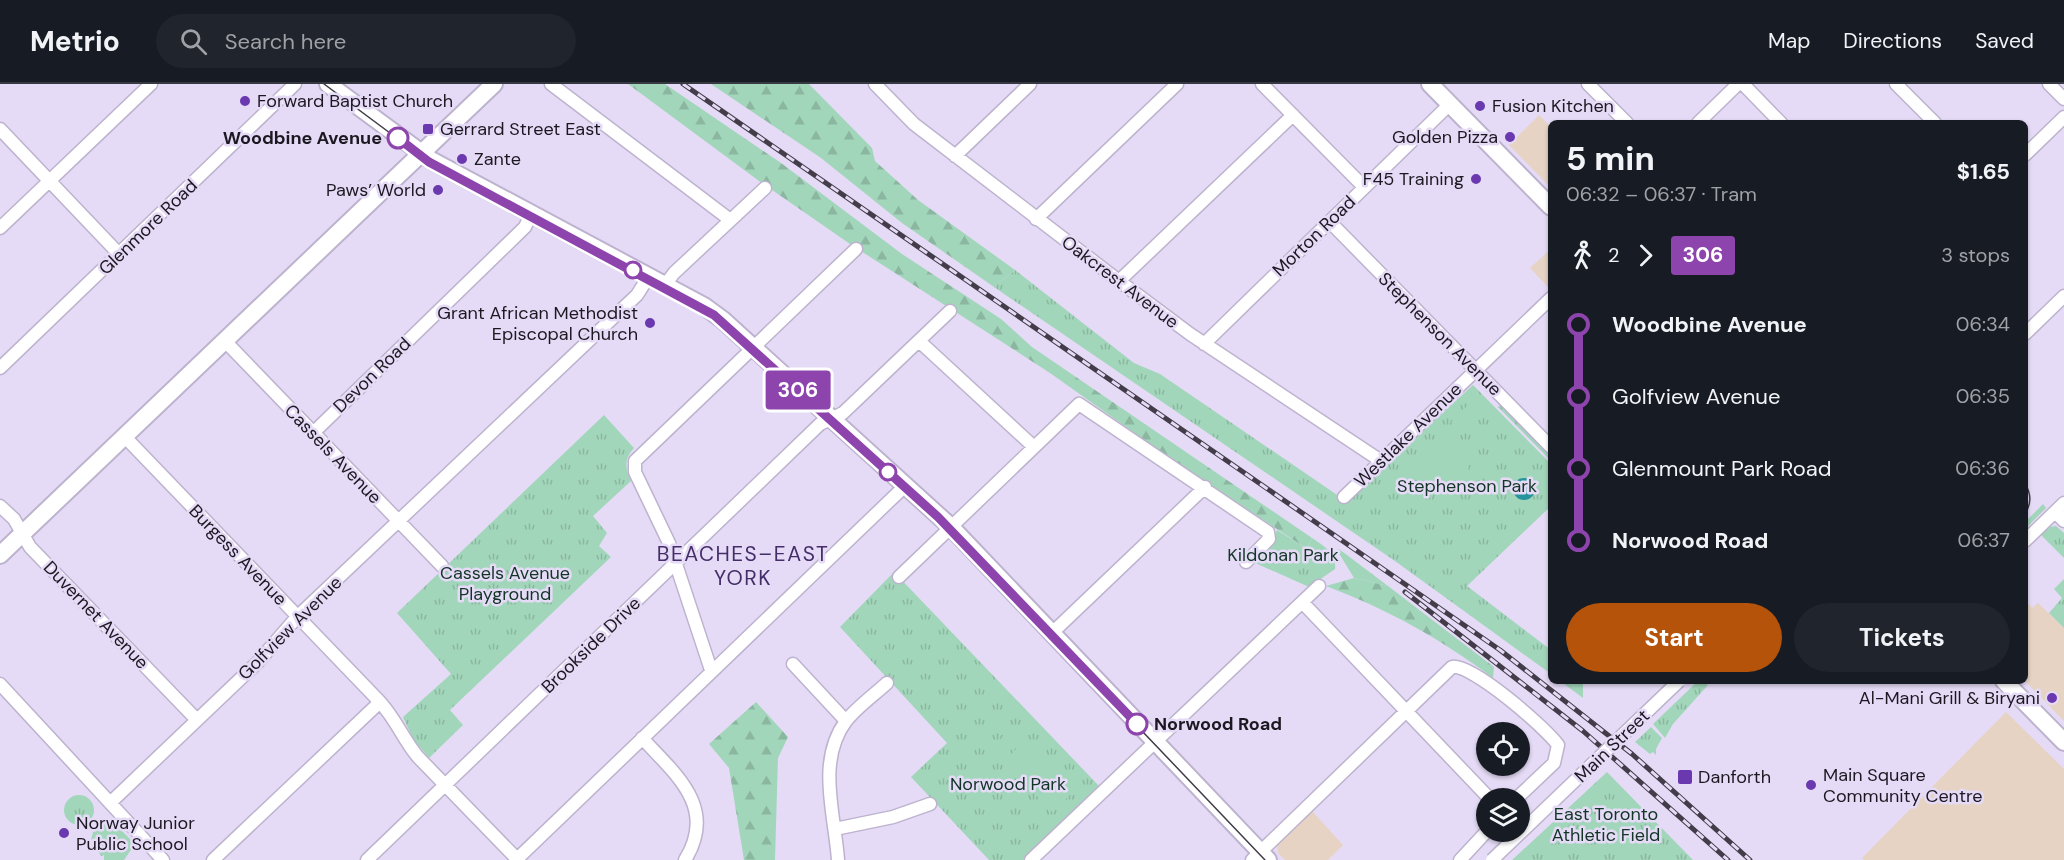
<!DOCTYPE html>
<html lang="en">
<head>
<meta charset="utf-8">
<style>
  :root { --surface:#171b24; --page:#20242c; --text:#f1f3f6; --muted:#9ea1a6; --line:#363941; --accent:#b45309 }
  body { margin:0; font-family:"DM Sans",sans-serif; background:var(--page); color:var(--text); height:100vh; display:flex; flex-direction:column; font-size:22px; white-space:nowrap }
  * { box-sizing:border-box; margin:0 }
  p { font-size:20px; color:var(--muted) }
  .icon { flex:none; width:33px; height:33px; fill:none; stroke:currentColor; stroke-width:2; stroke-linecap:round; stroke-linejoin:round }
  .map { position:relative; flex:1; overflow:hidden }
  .sheet { position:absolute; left:1548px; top:36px; width:480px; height:564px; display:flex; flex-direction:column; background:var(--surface); border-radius:9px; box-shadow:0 2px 4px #0004 }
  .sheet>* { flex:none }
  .badge { padding:0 12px; border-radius:4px; font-size:21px; line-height:39px }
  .controls { position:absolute; left:1476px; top:638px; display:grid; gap:12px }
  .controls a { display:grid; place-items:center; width:54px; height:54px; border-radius:50%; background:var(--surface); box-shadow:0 2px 4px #0004; font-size:30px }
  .map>.badge { position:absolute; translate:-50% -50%; box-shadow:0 0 0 3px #fff }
  .legs { display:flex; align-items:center; gap:9px; height:66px; padding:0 18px; font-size:20px }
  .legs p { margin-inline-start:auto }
  .headline { display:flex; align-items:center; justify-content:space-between; height:102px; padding:0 18px }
  h1 { font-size:33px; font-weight:700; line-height:45px }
  .primary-button { display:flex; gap:12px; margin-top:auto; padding:12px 18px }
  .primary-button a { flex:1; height:69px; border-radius:36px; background:var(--accent); color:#fff; font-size:24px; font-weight:700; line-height:69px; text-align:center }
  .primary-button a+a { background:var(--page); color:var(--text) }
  ul { padding:0 18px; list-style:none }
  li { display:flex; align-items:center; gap:21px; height:72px; font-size:22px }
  li i { display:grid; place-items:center; width:9px; height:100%; margin:0 8px; background:currentColor }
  li i::after { content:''; width:15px; height:15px; margin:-8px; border:4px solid; border-radius:50%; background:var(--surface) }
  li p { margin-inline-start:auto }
  li:first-child i { background:linear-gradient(#0000 50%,currentColor 0) }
  li:last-child i { background:linear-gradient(currentColor 50%,#0000 0) }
  header { display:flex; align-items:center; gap:36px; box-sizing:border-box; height:84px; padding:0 30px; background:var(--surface); border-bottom:2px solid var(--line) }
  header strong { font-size:28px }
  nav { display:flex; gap:33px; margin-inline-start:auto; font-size:21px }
  .search { width:420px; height:54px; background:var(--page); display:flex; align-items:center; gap:15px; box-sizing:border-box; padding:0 21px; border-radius:33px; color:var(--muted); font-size:22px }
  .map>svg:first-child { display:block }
  .commercial { fill:#e6d3c3 }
  .grass { fill:url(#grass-tufts) }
  .forest { fill:url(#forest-firs) }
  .garden { fill:#a2d6bb }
  .water { fill:#27939c }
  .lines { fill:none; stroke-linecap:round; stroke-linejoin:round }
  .minor-casing { stroke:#bdb3ce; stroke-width:15 }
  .major-casing { stroke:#bdb3ce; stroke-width:20 }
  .minor { stroke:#fff; stroke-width:12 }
  .major { stroke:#fff; stroke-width:16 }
  .tram { stroke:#423d49; stroke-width:1.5 }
  .rail-casing { stroke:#423d49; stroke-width:5 }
  .rail { stroke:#e5dbf6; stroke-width:3; stroke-dasharray:9; stroke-linecap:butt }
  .minor-bridge-casing { stroke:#bdb3ce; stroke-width:15; stroke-linecap:butt }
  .minor-bridge { stroke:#fff; stroke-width:12 }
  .line-1-casing { stroke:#fff; stroke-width:14 }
  .line-1 { stroke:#8e44ad; stroke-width:9 }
  .poi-dot { fill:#6a38af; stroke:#e5dbf6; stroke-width:2 }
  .stop-1-dot { fill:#fff; stroke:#8e44ad; stroke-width:3 }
  .labels { text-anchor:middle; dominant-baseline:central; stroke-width:5; stroke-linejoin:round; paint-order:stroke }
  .poi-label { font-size:18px; fill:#1c1821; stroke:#e5dbf6; text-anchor:start }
  .stop-label { font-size:18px; font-weight:bold; fill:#1c1821; stroke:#e5dbf6; text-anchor:end }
  .street-label { font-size:18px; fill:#1c1821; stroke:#e5dbf6 }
  .park-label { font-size:18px; fill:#123526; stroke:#e5dbf6 }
  .quarter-label { font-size:21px; letter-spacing:1.5px; fill:#442d68; stroke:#e5dbf6 }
</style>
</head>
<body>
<header>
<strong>Metrio</strong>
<div class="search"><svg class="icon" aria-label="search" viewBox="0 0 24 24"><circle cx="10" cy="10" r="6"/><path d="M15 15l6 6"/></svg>Search here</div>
<nav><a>Map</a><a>Directions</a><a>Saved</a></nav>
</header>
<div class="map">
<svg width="2064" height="776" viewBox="0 0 2064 776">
  <defs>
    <pattern id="grass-tufts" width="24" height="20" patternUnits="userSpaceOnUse" patternTransform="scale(1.5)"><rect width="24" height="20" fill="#a2d6bb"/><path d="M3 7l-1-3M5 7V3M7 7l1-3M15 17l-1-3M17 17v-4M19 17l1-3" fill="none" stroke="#8bb7a0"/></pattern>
    <pattern id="forest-firs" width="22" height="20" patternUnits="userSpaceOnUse" patternTransform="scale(1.5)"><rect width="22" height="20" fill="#a2d6bb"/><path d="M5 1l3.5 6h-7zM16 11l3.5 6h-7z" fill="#8bb7a0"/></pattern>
  </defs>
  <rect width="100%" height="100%" fill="#e5dbf6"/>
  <path class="commercial" d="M1539,31L1551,43V104L1509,61Z
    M1551,165V204L1550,205L1530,184Z
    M2025,516L2032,524L2038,519L2064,544V637L2025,597Z
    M2006,628L2064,685V776H1864L1862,774Z
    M1311,726L1343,761L1328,776H1285L1278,769L1277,759Z"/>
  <path class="grass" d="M1015,186L1134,279L1160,290L1346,417L1473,301L1551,380V422L1467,502L1551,566V590L1395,477L994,203Z
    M1501,320L1551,371V377L1498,323Z
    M604,331L634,364C624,375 625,384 631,397L593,432L607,449L599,462L611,473L450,626L463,641L429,674L413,655L403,633L451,590L397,529Z
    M2043,420L2046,424L2025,445V438Z
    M2056,442L2064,449V474L2041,451L2049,443Z
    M1277,446L1307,465L1312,454C1323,461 1337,470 1335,485L1309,503L1253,478L1273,455Z
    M1339,465L1388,502L1354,494L1337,466Z
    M894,488L1100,703L1023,776H989L911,693L947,659L840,543Z
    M2064,495V544L2049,529L2062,514L2054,505Z
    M1560,597H1583V614Z
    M1698,597H1703L1708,601L1673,640L1665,654L1653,640Z
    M1651,643L1662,654L1656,665V671L1653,668L1650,670L1635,658Z
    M1607,688L1693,776H1512Z
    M64 726a15 15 0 1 1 30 0a15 15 0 1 1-30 0Z
    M111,736L135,760L124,776H104V771L101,772L91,756L93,748Z"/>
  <path class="forest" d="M628,0H665L781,79L902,170L1001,235L1032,263L1312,454L1307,465L1167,372L1050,289L850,160L759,97Z
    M711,0H809L872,64L875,77L918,116L1015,186L994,203L902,139L821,74Z
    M1354,494L1388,502L1494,583L1493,594C1441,555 1387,525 1326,502Z
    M756,618L788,653L778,674L775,776H744L729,684L709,660Z"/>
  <path class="garden" d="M1472,317L1483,330L1462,350L1451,338Z
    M1442,356H1450L1452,364L1461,368L1469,382L1465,395L1452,404L1436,403L1424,387V374Z
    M1015,641L1025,652L1001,674L992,663Z
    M1028,654L1038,665L1014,687L1004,677Z
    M1041,668L1051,678L1027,701L1017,690Z
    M1053,681L1063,692L1039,714L1029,704Z
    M1066,695L1076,705L1052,728L1042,717Z
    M1613,716L1641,743L1633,760L1616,767L1597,761L1587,742Z"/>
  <path class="water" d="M1513 405a11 11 0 1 1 22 0a11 11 0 1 1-22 0Z"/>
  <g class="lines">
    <defs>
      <path id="minor" d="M551,0L729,135
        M875,0L914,40L1119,197L1190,250L1381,377
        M1262,0L1364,103
        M1588,0L1627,39
        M1743,0L1781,39
        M1896,0L1935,39
        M2049,0L2064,15
        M1698,39L1738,0
        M0,45L119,170
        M2025,71L2064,33
        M955,72L1030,0
        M1036,135L1177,0
        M1330,138L1551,363
        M0,144L151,0
        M1119,197L1293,31
        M665,201L674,189L765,104
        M2025,250L2064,212
        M224,256L442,482
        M919,257L1034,363
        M1204,260L1450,20
        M0,284L295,0
        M313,349L525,143L531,130
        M126,354L380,618C397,637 403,655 418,673L517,775
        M1344,413L1551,214
        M0,422L14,435L30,463L197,636
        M2055,428L2064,437
        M2025,457L2064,419
        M899,493L1079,320L1268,448L1269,455L1246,478
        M1302,518L1489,714
        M1052,549L1205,403
        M793,580L846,637
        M711,586L669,459L635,388V377L856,165
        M0,600L163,776
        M642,654C675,690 718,723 685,776
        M110,719L258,578L297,533L637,211L649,192
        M835,745L893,733L930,720
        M213,776L380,618
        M367,776L820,340L843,329L950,227
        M516,776L906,401
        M838,776C835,731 816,677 846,637C857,623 874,611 887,599
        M1031,776L1319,502
        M1252,776L1452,583C1471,579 1545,643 1558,661L1554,679L1517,714
        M1460,776L1487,747"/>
      <path id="major" d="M328,0L431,76L704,222L723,236L951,443L1268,776
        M1430,0L1551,123
        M0,471L494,0
        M2004,597L2064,658"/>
    </defs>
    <use href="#minor" class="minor-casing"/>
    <use href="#major" class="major-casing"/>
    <use href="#minor" class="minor"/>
    <use href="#major" class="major"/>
    <path class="tram" d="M324,0L429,78L715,231L938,433L1265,776
      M2025,399C2031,410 2032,419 2025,430
      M1495,776L1682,597"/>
    <defs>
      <path id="rail" d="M683,0L1500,566L1632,670L1750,776
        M1405,508L1583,647L1728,776"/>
    </defs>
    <use href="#rail" class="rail-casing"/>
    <use href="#rail" class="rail"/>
    <defs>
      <path id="minor-bridge" d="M1492,776L1679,597"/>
    </defs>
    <use href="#minor-bridge" class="minor-bridge-casing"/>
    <use href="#minor-bridge" class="minor-bridge"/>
  </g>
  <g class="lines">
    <defs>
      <path id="line-1" d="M398,54L429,78L714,231L938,433L1137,640"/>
    </defs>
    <use href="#line-1" class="line-1-casing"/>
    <use href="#line-1" class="line-1"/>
  </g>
  <g class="poi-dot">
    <circle cx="245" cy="17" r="6"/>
    <circle cx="1480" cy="22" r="6"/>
    <rect x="422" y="39" width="12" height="12" rx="3"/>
    <circle cx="1510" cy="53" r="6"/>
    <circle cx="462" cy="75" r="6"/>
    <circle cx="1476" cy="95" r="6"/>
    <circle cx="438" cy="106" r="6"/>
    <circle cx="650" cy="239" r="6"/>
    <circle cx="2052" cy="614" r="6"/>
    <rect x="1677" y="685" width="16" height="16" rx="3"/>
    <circle cx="1811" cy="701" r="6"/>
    <circle cx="64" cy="749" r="6"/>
  </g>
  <g class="stop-1-dot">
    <circle cx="398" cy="54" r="10"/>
    <circle cx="633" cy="186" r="8"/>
    <circle cx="888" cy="388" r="8"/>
    <circle cx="1137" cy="640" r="10"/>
  </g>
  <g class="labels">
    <g class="poi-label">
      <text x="257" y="17">Forward Baptist Church</text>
      <text x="1492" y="22">Fusion Kitchen</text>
      <text x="440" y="45">Gerrard Street East</text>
      <text x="1498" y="53" text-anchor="end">Golden Pizza</text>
      <text x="474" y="75">Zante</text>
      <text x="1464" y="95" text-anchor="end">F45 Training</text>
      <text x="426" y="106" text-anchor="end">Paws’ World</text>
      <text x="638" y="229" text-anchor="end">Grant African Methodist<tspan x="638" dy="21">Episcopal Church</tspan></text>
      <text x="2040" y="614" text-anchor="end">Al-Mani Grill &amp; Biryani</text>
      <text x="1823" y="691">Main Square<tspan x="1823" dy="21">Community Centre</tspan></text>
      <text x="1698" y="693">Danforth</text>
      <text x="76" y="739">Norway Junior<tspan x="76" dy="21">Public School</tspan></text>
    </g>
    <g class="stop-label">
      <text x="382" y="54">Woodbine Avenue</text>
      <text x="1154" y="640" text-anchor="start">Norwood Road</text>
    </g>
    <g class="street-label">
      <text transform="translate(148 143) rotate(-44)">Glenmore Road</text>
      <text transform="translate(1314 152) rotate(-44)">Morton Road</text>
      <text transform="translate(1120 198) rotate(37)">Oakcrest Avenue</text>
      <text transform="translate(1440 250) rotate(45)">Stephenson Avenue</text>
      <text transform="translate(372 291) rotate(-44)">Devon Road</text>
      <text transform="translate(1408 351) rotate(-44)">Westlake Avenue</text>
      <text transform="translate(333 370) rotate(46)">Cassels Avenue</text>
      <text transform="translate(238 471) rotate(46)">Burgess Avenue</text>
      <text transform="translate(96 531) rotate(46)">Duvernet Avenue</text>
      <text transform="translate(290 544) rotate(-45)">Golfview Avenue</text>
      <text transform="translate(591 561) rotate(-44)">Brookside Drive</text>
      <text transform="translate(1612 662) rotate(-44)">Main Street</text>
    </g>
    <g class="park-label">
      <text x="1467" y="402">Stephenson Park</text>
      <text x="1283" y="471">Kildonan Park</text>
      <text x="505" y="489">Cassels Avenue<tspan x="505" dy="21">Playground</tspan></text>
      <text x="1008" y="700">Norwood Park</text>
      <text x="1606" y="730">East Toronto<tspan x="1606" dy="21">Athletic Field</tspan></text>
    </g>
    <g class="quarter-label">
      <text x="743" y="470">BEACHES–EAST<tspan x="743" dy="24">YORK</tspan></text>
    </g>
  </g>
</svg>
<div class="controls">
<a><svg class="icon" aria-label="locate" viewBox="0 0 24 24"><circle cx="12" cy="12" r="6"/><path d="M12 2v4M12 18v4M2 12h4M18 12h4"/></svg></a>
<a><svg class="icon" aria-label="layers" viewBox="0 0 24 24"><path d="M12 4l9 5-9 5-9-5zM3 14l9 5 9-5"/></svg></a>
</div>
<b class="badge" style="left:798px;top:306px;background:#8e44ad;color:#fff">306</b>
<section class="sheet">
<div class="headline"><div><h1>5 min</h1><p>06:32 – 06:37 · Tram</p></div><b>$1.65</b></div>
<div class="legs"><svg class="icon" aria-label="walk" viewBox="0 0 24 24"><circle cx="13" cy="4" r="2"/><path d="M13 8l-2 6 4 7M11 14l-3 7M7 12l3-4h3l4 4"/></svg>2<svg class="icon" aria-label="forward" viewBox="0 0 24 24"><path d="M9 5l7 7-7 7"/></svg><b class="badge" style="background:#8e44ad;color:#fff">306</b><p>3 stops</p></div>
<ul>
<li><i style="color:#8e44ad"></i><b>Woodbine Avenue</b><p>06:34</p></li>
<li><i style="color:#8e44ad"></i><span>Golfview Avenue</span><p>06:35</p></li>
<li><i style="color:#8e44ad"></i><span>Glenmount Park Road</span><p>06:36</p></li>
<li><i style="color:#8e44ad"></i><b>Norwood Road</b><p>06:37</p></li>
</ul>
<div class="primary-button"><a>Start</a><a>Tickets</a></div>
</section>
</div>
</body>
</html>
